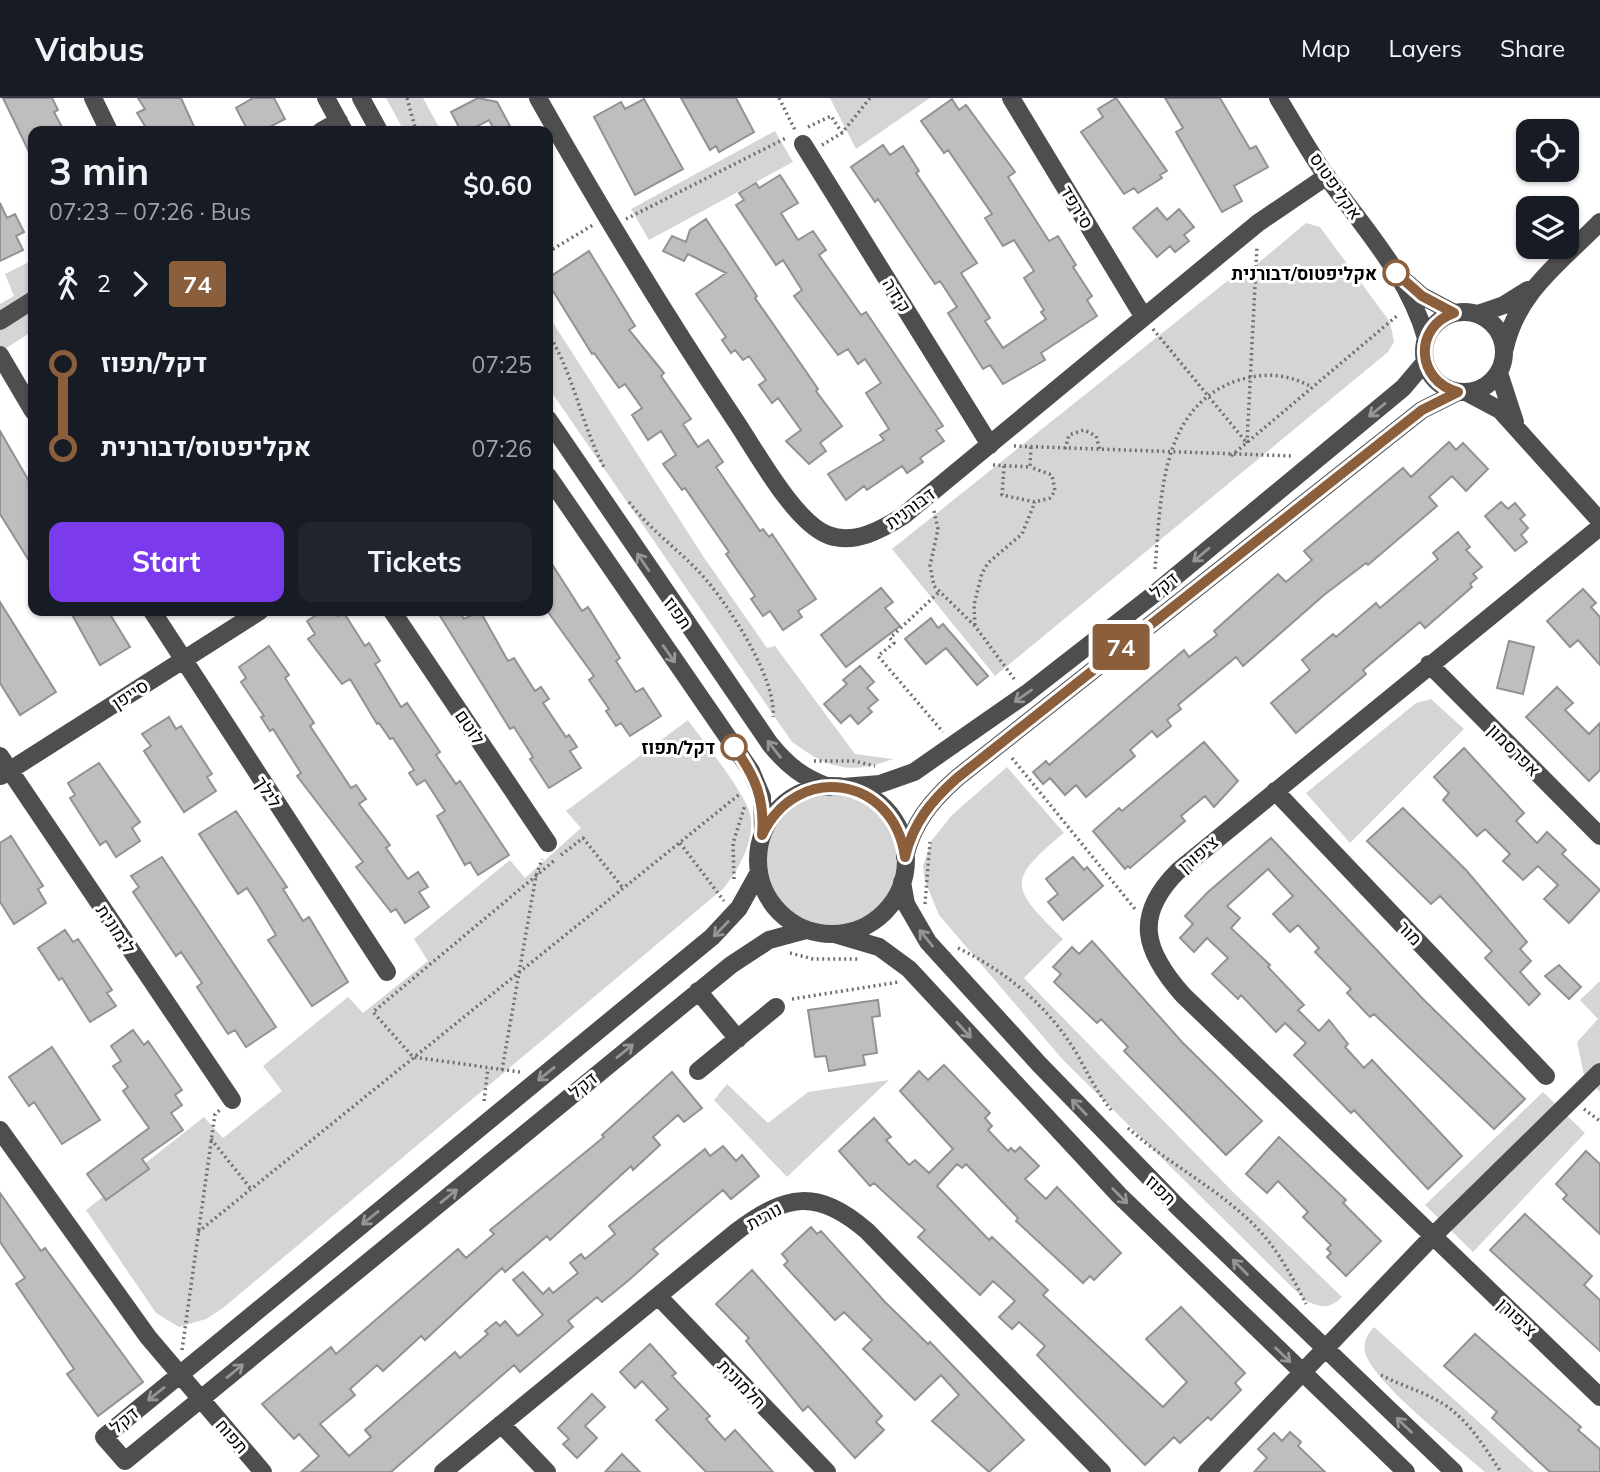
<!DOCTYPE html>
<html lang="en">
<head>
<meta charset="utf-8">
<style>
  :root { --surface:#171b24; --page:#20242c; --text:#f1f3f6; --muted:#9ea1a6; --line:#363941; --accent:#7c3aed }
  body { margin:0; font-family:Mulish,Heebo,sans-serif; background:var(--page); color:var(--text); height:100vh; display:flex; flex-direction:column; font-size:26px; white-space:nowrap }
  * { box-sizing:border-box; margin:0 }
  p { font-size:23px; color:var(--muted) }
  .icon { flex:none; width:38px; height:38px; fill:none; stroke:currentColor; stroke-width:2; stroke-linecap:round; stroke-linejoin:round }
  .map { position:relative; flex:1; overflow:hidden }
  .panel { position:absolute; left:28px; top:28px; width:525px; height:490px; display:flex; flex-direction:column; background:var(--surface); border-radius:14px; box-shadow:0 2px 5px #0004 }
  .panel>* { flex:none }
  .badge { padding:0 14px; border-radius:5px; font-size:24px; line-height:46px }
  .buttons { position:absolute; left:1516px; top:21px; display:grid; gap:14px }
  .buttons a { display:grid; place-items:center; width:63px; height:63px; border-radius:14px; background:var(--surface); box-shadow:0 2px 5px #0004; font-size:35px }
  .map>.badge { position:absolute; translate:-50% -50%; box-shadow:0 0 0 4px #fff }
  .legs { display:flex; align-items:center; gap:10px; height:77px; padding:0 21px; font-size:23px }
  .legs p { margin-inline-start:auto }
  .summary { display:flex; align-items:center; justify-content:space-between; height:119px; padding:0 21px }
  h1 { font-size:38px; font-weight:700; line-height:52px }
  .button { display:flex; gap:14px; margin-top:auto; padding:14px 21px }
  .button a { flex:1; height:80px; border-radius:14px; background:var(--accent); color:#fff; font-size:28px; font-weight:700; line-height:80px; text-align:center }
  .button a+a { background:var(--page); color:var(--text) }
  ul { padding:0 21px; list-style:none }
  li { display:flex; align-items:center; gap:24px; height:84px; font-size:26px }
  li i { display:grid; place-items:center; width:10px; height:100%; margin:0 9px; background:currentColor }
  li i::after { content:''; width:18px; height:18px; margin:-9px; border:5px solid; border-radius:50%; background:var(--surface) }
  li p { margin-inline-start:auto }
  li:first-child i { background:linear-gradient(#0000 50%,currentColor 0) }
  li:last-child i { background:linear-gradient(currentColor 50%,#0000 0) }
  header { display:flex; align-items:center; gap:42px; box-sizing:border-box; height:98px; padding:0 35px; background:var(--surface); border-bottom:2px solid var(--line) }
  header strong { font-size:33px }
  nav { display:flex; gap:38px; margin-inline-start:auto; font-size:24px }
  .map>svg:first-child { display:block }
  .green { fill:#d5d5d5 }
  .building { fill:#bebebe; stroke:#929292; stroke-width:2 }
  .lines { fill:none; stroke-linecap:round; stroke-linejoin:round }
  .path { stroke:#707070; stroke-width:3.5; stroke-dasharray:2 3.5; stroke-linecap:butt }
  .minor { stroke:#4e4e4e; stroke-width:18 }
  .oneway { stroke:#959595 }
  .line-1-casing { stroke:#fff; stroke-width:16 }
  .line-1 { stroke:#8b5e3c; stroke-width:10 }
  .stop-1-dot { fill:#fff; stroke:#8b5e3c; stroke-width:3.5 }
  .labels { text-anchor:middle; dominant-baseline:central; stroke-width:6; stroke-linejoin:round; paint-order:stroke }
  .street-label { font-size:18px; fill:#000; stroke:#fff }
  .stop-label { font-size:18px; font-weight:bold; fill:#000; stroke:#fff; text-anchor:end }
</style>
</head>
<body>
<header>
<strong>Viabus</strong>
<nav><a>Map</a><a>Layers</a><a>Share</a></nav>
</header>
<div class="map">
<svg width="1600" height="1374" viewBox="0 0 1600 1374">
  <rect width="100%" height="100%" fill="#fff"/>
  <path class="green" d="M386,0H423L441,33H404Z
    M830,0H930L856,51Z
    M775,33L793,64L649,142L631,111Z
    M1306,125L1320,129L1390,224L1394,244L1388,254L995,578L892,451L1246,168L1250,172Z
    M33,162V233L0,254V206L14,198L5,176Z
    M548,217L703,458L767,550L775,548L855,656L893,661C850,677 829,671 792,644L548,289Z
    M1431,601L1464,631L1350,745L1306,695L1416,605Z
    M688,622C702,642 749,699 751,720C753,747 739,770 724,790L223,1210L206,1221L179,1229L156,1215L86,1112L204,1019L223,1040L282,993L263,968L348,899L363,915L428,863L414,841L510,762L525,780L581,730L566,713Z
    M1007,669L1064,735C1004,784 1012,790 1063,841L1024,880L1235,1096L1342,1199C1329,1212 1321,1209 1306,1203L1063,962L939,817L925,783L923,768L932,742L952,717Z
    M764 762a68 68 0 1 1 136 0a68 68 0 1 1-136 0Z
    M1600,883V994L1584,977L1577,944L1598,921L1580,902Z
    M889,982L787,1079L714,1002L727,986L768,1025L808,994Z
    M1543,994L1585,1035L1473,1154L1425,1107Z
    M1374,1229L1534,1374H1485C1459,1351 1371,1283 1365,1254C1363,1243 1368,1236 1374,1229Z"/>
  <path class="building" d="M3,0H52L58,12L54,14L64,33H33V62Z
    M138,0H181L196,33H148L137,15L145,11Z
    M253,0H274L285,21L262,33H248L236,10Z
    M478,0L497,4L510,28L495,33L489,22L468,33H461L451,14Z
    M681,0H736L754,34L719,54L716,48L710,52Z
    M1116,0L1167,73L1160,77L1162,80L1138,95L1134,90L1124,96L1081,34L1103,19L1098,11Z
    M1165,0H1220L1250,51L1256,48L1268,69L1234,88L1242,103L1222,114L1176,34L1183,30Z
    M644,1L683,71L635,97L594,19L621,4L625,11Z
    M952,1L959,12L966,7L1015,74L1008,79L1049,143L1058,138L1076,167L1073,169L1092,198L1087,202L1097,218L1041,255L1045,262L1003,286L990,267L983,271L948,215L957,209L940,183L935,186L878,101L875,104L851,69L883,47L890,57L903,48L919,73L916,75L977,165L961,175L990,220L985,223L1003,250L1046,221L1041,214L1044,212L1024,180L1034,173L1014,142L1003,148L985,120L992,116L948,52L944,55L921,23Z
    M780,77L798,105L781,115L798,142L813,133L826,152L819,157L861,217L866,214L943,328L936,332L944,343L920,360L923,364L907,375L902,368L867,392L864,388L846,402L828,376L884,342L880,337L889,331L866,295L881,285L865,261L858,266L848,251L838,257L794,198L802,192L783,162L776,167L736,107L744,102L739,95L756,85L759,90Z
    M0,105L7,120L15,116L24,134L16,138L23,152L0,163Z
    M1157,110L1167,122L1179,111L1194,129L1184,137L1189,143L1175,154L1170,148L1157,159L1133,130Z
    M706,121L757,198L755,200L818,291L816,293L842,328L820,345L826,353L809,366L786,343L801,332L778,300L772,305L759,287L766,282L749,258L743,262L735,252L731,255L722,242L726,239L696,196L726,175L688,156L684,163L663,153L672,138L686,144L690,132Z
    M589,153L635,228L629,232L664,275L661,278L691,321L683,326L698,349L708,342L723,364L716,369L760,433L763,431L769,439L772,436L816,501L798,513L802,519L783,532L770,513L763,518L751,501L755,498L726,456L729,454L685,390L682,392L663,366L676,357L661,333L648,342L632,317L642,310L625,286L619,290L594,255L592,256L548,185V180Z
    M0,333L33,390V469L0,416Z
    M1449,344L1456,352L1463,345L1488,371L1466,393L1452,378L1429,399L1437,408L1368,467L1366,465L1324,497L1243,568L1236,559L1178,607L1181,611L1167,622L1171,628L1157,639L1152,633L1130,652L1135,658L1086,699L1076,687L1065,697L1050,680L1043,686L1033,674L1046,663L1049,667L1184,552L1189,559L1217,537L1214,533L1278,476L1286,484L1312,462L1304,453L1403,370L1411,379Z
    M1501,404L1508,411L1515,405L1525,417L1520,421L1528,430L1521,437L1527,444L1515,453L1485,418Z
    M1458,434L1470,449L1466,452L1482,469L1473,476L1477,480L1470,486L1472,489L1425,530L1420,524L1363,572L1366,576L1296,635L1271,605L1310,572L1302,562L1333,536L1336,539L1376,505L1380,510L1438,461L1433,455Z
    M548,460L582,513L588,509L620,560L616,563L636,594L643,590L661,618L630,638L621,625L616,628L606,613L609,611L589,582L594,578L548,514Z
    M881,490L893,504L885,510L900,528L846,569L821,537Z
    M1583,491L1596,505L1591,509L1600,519V567L1578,542L1570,549L1547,523Z
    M0,504L56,594L20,617L0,585Z
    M70,513H108L130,549L100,567Z
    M323,513H334L338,518L344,515L365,548L369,545L380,563L375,566L401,609L407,605L440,654L436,657L456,686L460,683L509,757L478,777L470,764L465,767L437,718L445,713L425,682L417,687L409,675L414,672L393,640L390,641L379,625L377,626L350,581L342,586L308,541L315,536L307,523Z
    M437,513H459L464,521L480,513L508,563L514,560L535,593L541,589L549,601L543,605L566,639L569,637L577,649L570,653L581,670L549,690L530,661L533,659L514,629L510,631Z
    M931,520L938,530L943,526L988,578L977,587L946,550L926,566L905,541Z
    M1509,543L1534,549L1523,596L1497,590Z
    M269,548L289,577L285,580L314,625L310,628L351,690L356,687L366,701L359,706L390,747L386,750L408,781L418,774L428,789L419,794L429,809L405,825L396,811L391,814L356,769L363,764L297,678L301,675L273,631L270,633L261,619L264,618L241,584L246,580L239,569Z
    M860,568L874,584L867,590L878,602L868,610L872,614L858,626L850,617L841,625L824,606L847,586L843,582Z
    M1557,589L1573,605L1565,612L1589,636L1600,625V672L1589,683L1526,619Z
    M169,619L176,631L181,628L212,676L207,679L216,693L184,714L144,653L151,648L142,636Z
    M1204,644L1238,683L1214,709L1205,698L1181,718L1185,723L1130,770L1128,768L1125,771L1093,733L1119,710L1122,713Z
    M1464,650L1524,715L1516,723L1537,745L1547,734L1566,752L1562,756L1600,792L1569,825L1544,801L1558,787L1538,768L1523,782L1503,763L1510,756L1485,731L1477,738L1443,702L1449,695L1434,679Z
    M99,665L140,724L132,730L140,743L116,759L106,743L100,747L70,700L75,697L68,685Z
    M1403,710L1466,772L1527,844L1520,851L1531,863L1520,874L1540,896L1529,907L1485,860L1492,853L1440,798L1431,806L1367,743Z
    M236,713L287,789L283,791L303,823L309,819L348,884L312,908L268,842L276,837L258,807L247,790L238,796L199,736Z
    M11,738L43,788L38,791L46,805L14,826L0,804V745Z
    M1271,740L1423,901L1525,1001L1494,1031L1374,916L1370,919L1347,895L1351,891L1315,854L1319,850L1298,827L1290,834L1273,816L1293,798L1268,771L1227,808L1240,820L1231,830L1270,867L1268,869L1304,907L1298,912L1319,933L1329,922L1348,946L1345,949L1364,970L1372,962L1462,1058L1428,1091L1354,1012L1351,1015L1294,957L1306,945L1285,925L1276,934L1241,897L1238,901L1212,876L1228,860L1207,840L1194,854L1180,840L1193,826L1185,818L1208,794Z
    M162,759L276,929L246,949L235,932L228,936L197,889L202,885L181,854L176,858L133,794L139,789L131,778Z
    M1073,759L1084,772L1087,769L1103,788L1063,822L1048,804L1058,796L1046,781Z
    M65,832L73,844L78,841L112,892L107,895L116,908L90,924L62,880L59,882L38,850Z
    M1092,843L1182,944L1262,1023L1226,1057L1124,953L1128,949L1101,921L1097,925L1054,884L1061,876L1053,869L1072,849L1079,856Z
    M1559,867L1581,889L1569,901L1545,878Z
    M878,902L880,918L872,919L877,955L863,957L865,967L829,973L826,958L815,959L808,912Z
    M133,932L144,947L148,943L182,992L175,997L182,1007L171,1015L183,1032L142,1061L149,1071L106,1102L87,1076L149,1030L123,993L128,989L113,968L121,963L111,948Z
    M52,949L100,1022L62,1046L34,1004L29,1008L9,979Z
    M944,967L990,1015L985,1020L992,1028L988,1032L1008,1053L1011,1050L1015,1054L1020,1049L1039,1068L1025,1081L1046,1101L1057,1089L1121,1155L1094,1182L1090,1178L1083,1185L1016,1123L1018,1120L966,1066L962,1070L957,1066L937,1088L989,1142L992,1139L1048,1192L1043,1197L1163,1309L1187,1284L1146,1241L1181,1209L1245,1275L1235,1285L1241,1292L1211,1322L1208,1319L1180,1345L1174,1339L1145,1367L1037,1257L1045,1248L1019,1224L1012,1231L999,1219L1015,1203L993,1183L980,1197L918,1139L925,1132L874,1085L870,1088L839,1053L874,1020L891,1039L886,1042L909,1067L915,1062L929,1075L953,1051L900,993L919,973L928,982Z
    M672,974L702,1010L684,1024L678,1017L653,1039L660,1047L633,1072L631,1068L550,1142L547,1138L505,1174L502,1170L425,1242L421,1238L383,1273L377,1267L350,1291L355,1297L320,1326L349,1358L371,1339L365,1332L455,1254L460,1260L488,1236L485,1233L496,1224L500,1228L505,1223L518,1238L543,1217L513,1182L523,1174L543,1196L549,1190L553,1195L578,1175L570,1165L581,1156L585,1161L615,1136L609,1128L705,1051L710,1058L723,1048L736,1063L742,1057L759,1078L731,1101L723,1092L653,1151L658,1156L629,1182L602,1204L597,1199L568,1223L573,1229L520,1274L514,1267L391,1374H301L319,1358L299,1336L294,1341L262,1306L331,1249L336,1256L458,1151L466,1160L494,1136L490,1132L604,1039L602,1037Z
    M1279,1039L1346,1102L1343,1105L1381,1143L1346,1178L1327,1159L1331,1155L1327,1151L1331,1147L1303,1119L1308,1114L1278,1083L1267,1095L1246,1076Z
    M1586,1053L1600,1066V1136L1563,1101L1567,1097L1556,1086Z
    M0,1095L41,1153L45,1150L143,1284L98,1318L67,1276L74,1271L16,1186L25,1180L0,1144Z
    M1525,1116L1592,1178L1584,1187L1600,1202V1253L1490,1152Z
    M811,1129L817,1136L821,1133L885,1204L928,1246L930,1244L1024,1342L989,1374L932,1323L959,1297L941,1277L915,1302L863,1251L872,1242L844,1214L835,1222L784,1167L788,1163L782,1156Z
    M752,1172L882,1318L876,1324L884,1332L855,1360L808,1308L803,1313L746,1243L749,1240L716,1206Z
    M1475,1236L1581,1329L1578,1332L1600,1351V1374H1550L1492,1320L1497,1314L1444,1268Z
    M650,1246L676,1275L672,1278L710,1318L706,1321L725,1342L735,1332L773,1374H706L679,1346L656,1322L668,1311L642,1283L635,1290L620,1274Z
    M592,1296L605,1309L585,1328L597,1340L577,1360L563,1346L569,1341L558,1330Z
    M1290,1334L1301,1344L1298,1348L1325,1374H1254L1267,1360L1258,1351L1274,1335L1282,1343Z
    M622,1356L640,1374H605Z"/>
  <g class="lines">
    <path class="path" d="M407,0L416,33
      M779,0L795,32
      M808,29L831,18L842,35
      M822,47L842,35L870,0
      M626,121L788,39
      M548,154L593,127
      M1153,231L1246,344
      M548,235C574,277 581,326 604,369
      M1247,345L1257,148
      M1014,348L1293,358
      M1065,351L1069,337L1084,332L1096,338L1100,352
      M1231,358L1398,217
      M993,367L1030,369L1031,349
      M1004,368L1002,397L1035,404L1050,400L1055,393L1052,377L1030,369
      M629,404C650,432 678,451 701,476C727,504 777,581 773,619
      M934,413L938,431L930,468L934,488L975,528L1015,582
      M1155,471C1161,402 1159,308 1239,282C1265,274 1288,276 1312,289
      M938,495L890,540L894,545L878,558L943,634
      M975,527L974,507L982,475L988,465L1022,436L1035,404
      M1012,660L1135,811
      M814,663H854L875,668
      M680,745L724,803
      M561,757L583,740L623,790
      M734,781L733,745L745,707
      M925,806L930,744
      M958,850C1007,874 1049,909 1077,956C1088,976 1097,994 1111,1012
      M790,855L813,861H858
      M792,901L899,884
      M502,972L536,778L542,761
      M520,974L413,959L373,914L555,762
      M484,1003L488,970
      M1584,1011L1600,1023
      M1128,1030C1168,1066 1218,1090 1256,1129C1277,1150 1293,1180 1306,1206
      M211,1041L251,1091
      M198,1134L741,695
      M182,1252L215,1016L220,1012
      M1381,1277C1402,1288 1425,1294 1445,1307C1470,1324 1485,1350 1501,1374"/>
    <path class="minor" d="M93,0L109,33
      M326,0L344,33
      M361,0L379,33
      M538,0C600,110 665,217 735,322C756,353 794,424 828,437C854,447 881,432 903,418L1258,125L1327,78
      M1011,0L1143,218
      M1278,0C1294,26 1309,54 1327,79C1364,130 1409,179 1426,240
      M321,33L339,23
      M803,46L990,347
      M1406,184L1422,198L1454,215
      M1424 254a40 40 0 1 1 80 0a40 40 0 1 1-80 0Z
      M1478,216L1504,207L1528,192
      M0,223L33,202
      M1505,250C1517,194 1562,163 1600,124
      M0,257L33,313
      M1499,275L1515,324
      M1466,294L1500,312L1600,423
      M548,321L770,646C787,667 803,680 829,689
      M548,378L751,673L762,699L763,732
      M1600,429L1178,773C1133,818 1144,853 1183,897L1600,1299
      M152,513L387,874
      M392,513L548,745
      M1429,566L1600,738
      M0,658L232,1002
      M1,678L260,513
      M758 762a74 74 0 1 1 148 0a74 74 0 1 1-148 0Z
      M843,689L880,686L914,674L1026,596L1153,497L1403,290L1425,264
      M1275,693L1546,978
      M905,759C913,725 931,703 957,680L1422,312L1458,294
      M759,774L739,810L712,839L104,1339L125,1363L731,867L769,842L806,832
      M902,784L906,806L928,844L1039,966L1178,1109L1454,1374
      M835,836L879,849L909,871L1119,1097L1406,1374
      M698,893L738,941
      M698,973L776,909
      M0,1032L148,1239L263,1374
      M658,1198L827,1374
      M501,1326L547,1374
      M443,1374L736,1134C786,1096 817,1090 867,1133L1102,1374
      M1207,1374L1433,1138L1600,974"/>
  </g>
  <defs><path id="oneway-shaft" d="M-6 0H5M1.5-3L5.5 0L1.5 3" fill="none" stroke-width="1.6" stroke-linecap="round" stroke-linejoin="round" transform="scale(1.75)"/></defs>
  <g class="oneway">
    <use href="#oneway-shaft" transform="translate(1377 312) rotate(141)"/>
    <use href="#oneway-shaft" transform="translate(1201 457) rotate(140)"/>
    <use href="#oneway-shaft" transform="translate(643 464) rotate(-124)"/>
    <use href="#oneway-shaft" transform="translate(669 556) rotate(55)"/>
    <use href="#oneway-shaft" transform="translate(1023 598) rotate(145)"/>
    <use href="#oneway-shaft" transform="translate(774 651) rotate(-128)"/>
    <use href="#oneway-shaft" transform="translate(721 831) rotate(134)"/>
    <use href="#oneway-shaft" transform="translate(926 840) rotate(-129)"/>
    <use href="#oneway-shaft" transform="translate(964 932) rotate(48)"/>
    <use href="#oneway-shaft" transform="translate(625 953) rotate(-39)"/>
    <use href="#oneway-shaft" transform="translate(546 976) rotate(141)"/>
    <use href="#oneway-shaft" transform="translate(1079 1009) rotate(-134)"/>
    <use href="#oneway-shaft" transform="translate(449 1098) rotate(-39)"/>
    <use href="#oneway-shaft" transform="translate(1120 1098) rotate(45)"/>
    <use href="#oneway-shaft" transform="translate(370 1120) rotate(141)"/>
    <use href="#oneway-shaft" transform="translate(1240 1169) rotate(-135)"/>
    <use href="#oneway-shaft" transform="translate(1283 1257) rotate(44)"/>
    <use href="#oneway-shaft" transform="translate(235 1273) rotate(-39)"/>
    <use href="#oneway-shaft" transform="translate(156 1296) rotate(141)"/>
    <use href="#oneway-shaft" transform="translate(1404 1327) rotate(-136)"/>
  </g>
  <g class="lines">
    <defs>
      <path id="line-1" d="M734,649C755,678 765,701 762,737C797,663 894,678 905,759C913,725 931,703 957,680L1422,312L1458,294C1416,283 1413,229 1454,215L1422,198L1396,175"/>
    </defs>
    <use href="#line-1" class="line-1-casing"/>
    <use href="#line-1" class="line-1"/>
  </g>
  <g class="stop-1-dot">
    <circle cx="1396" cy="175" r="12"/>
    <circle cx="734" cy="649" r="12"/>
  </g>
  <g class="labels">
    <g class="street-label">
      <text transform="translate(1336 88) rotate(55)">אקליפטוס</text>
      <text transform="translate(1077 109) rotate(59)">סירפד</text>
      <text transform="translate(897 197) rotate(58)">קידה</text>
      <text transform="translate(910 410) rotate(-36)">דבורנית</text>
      <text transform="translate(1164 487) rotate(-40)">דקל</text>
      <text transform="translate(678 515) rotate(55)">תפוז</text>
      <text transform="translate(130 596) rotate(-33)">סייפן</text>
      <text transform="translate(470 629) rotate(56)">לוטם</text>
      <text transform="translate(1514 652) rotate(45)">אפרסמון</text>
      <text transform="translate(268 694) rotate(57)">לילך</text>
      <text transform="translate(1198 756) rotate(-40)">ציפורן</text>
      <text transform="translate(116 831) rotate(56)">לימונית</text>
      <text transform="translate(1410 835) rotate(46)">מור</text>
      <text transform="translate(583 987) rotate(-39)">דקל</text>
      <text transform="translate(1161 1092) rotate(45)">תפוז</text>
      <text transform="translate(764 1118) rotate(-29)">נורית</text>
      <text transform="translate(1517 1219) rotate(44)">ציפורן</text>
      <text transform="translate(742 1286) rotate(46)">חלמונית</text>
      <text transform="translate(124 1322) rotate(-39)">דקל</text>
      <text transform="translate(232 1338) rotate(49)">תפוח</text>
    </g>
    <g class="stop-label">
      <text x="1377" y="175">אקליפטוס/דבורנית</text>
      <text x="715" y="649">דקל/תפוז</text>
    </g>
  </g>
</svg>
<div class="buttons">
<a><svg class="icon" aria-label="locate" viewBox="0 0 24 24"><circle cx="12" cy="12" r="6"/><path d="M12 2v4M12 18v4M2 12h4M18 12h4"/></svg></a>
<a><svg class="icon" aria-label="layers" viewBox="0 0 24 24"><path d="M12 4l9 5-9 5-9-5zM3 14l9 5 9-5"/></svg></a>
</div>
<b class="badge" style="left:1121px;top:549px;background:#8b5e3c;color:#fff">74</b>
<section class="panel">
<div class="summary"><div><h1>3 min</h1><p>07:23 – 07:26 · Bus</p></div><b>$0.60</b></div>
<div class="legs"><svg class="icon" aria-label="walk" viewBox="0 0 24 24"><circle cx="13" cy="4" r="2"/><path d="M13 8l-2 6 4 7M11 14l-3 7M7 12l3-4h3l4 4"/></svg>2<svg class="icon" aria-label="forward" viewBox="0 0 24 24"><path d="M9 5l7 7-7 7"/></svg><b class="badge" style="background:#8b5e3c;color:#fff">74</b></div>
<ul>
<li><i style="color:#8b5e3c"></i><b>דקל/תפוז</b><p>07:25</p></li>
<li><i style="color:#8b5e3c"></i><b>אקליפטוס/דבורנית</b><p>07:26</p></li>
</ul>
<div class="button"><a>Start</a><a>Tickets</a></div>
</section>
</div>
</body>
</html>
